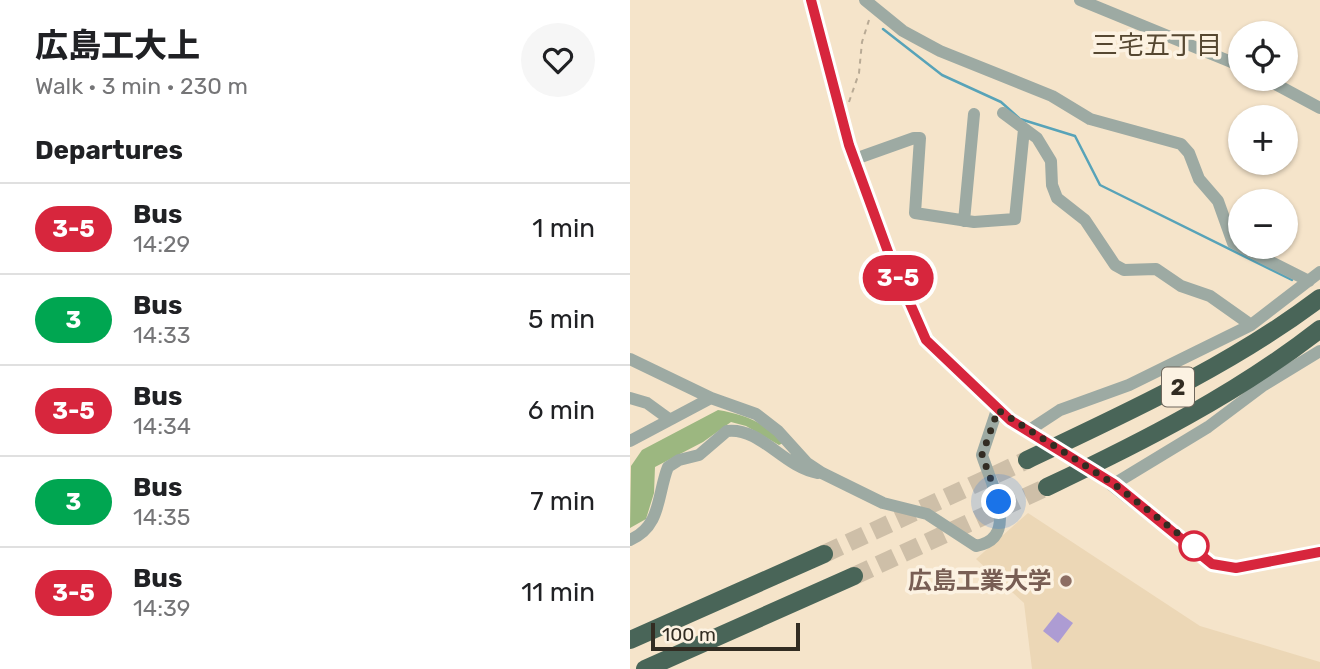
<!DOCTYPE html>
<html lang="en">
<head>
<meta charset="utf-8">
<style>
  :root { --surface:#fff; --page:#f6f6f6; --text:#202124; --muted:#757577; --line:#e0e0e0 }
  body { margin:0; font-family:Rubik,"Noto Sans JP",sans-serif; background:var(--page); color:var(--text); height:100vh; display:flex; flex-direction:column; font-size:26px; white-space:nowrap }
  * { box-sizing:border-box; margin:0 }
  p { font-size:23px; color:var(--muted) }
  .icon { flex:none; width:38px; height:38px; fill:none; stroke:currentColor; stroke-width:2; stroke-linecap:round; stroke-linejoin:round }
  .map { position:relative; flex:1; overflow:hidden }
  .sheet { display:flex; flex-direction:column; background:var(--surface); width:630px }
  .sheet>* { flex:none }
  .badge { padding:0 14px; border-radius:23px; font-size:24px; line-height:46px }
  .buttons { position:absolute; left:598px; top:21px; display:grid; gap:14px }
  .buttons a { display:grid; place-items:center; width:70px; height:70px; border-radius:50%; background:var(--surface); box-shadow:0 2px 5px #0004; font-size:35px }
  .scale { position:absolute; left:21px; bottom:18px; width:149px; box-sizing:border-box; padding-left:7px; border:4px solid #322c22; border-top:0; font-size:19px; line-height:24px; white-space:nowrap; color:#322c22; -webkit-text-stroke:5px #fcf2e2; paint-order:stroke }
  .you { position:absolute; width:35px; height:35px; margin:-18px; border:5px solid #fff; border-radius:50%; background:#1a73e8; box-shadow:0 0 0 10px #1a73e833 }
  .map>.badge { position:absolute; translate:-50% -50%; box-shadow:0 0 0 4px #fff }
  h2 { padding:0 35px; font-size:26px; line-height:63px }
  .round { display:grid; place-items:center; flex:none; width:74px; height:74px; border-radius:37px; background:var(--page) }
  .summary { display:flex; align-items:center; justify-content:space-between; height:119px; padding:0 35px }
  h1 { font-size:33px; font-weight:800; line-height:52px }
  ul { padding:0; list-style:none }
  li { display:flex; align-items:center; gap:21px; height:91px; padding:0 35px; border-top:2px solid var(--line) }
  li div { flex:1 }
  li b { display:block; font-size:26px }
  li em { font-style:normal }
  li .badge { min-width:77px; font-weight:700; text-align:center }
  main { display:flex; flex:1; min-height:0 }
  .map>svg:first-child { display:block }
  .built { fill:#ecd7b6 }
  .forest { fill:#9cb780 }
  .lines { fill:none; stroke-linecap:round; stroke-linejoin:round }
  .stream { stroke:#58a3b8; stroke-width:2.5 }
  .building { fill:#ad9cd3 }
  .highway-tunnel { stroke:#cebfa8; stroke-width:18; stroke-dasharray:18 9; stroke-linecap:butt }
  .path { stroke:#b8aa95; stroke-width:2; stroke-dasharray:5 5; stroke-linecap:butt }
  .minor { stroke:#9daaa3; stroke-width:12 }
  .highway { stroke:#496558; stroke-width:18 }
  .minor-bridge { stroke:#9daaa3; stroke-width:12 }
  .line-casing { stroke:#fff; stroke-width:16 }
  .line { stroke:#d7263d; stroke-width:10 }
  .walk { stroke:#322c22; stroke-width:7; stroke-dasharray:0 12.6 }
  .stop-dot { fill:#fff; stroke:#d7263d; stroke-width:3.5 }
  .education-dot { fill:#8d6e63; stroke:#fcf2e2; stroke-width:2.5 }
  .labels { text-anchor:middle; dominant-baseline:central; stroke-width:7; stroke-linejoin:round; paint-order:stroke }
  .shield { fill:#fcf2e2; stroke:#6f675c; stroke-width:2 }
  .shield-label { font-size:23px; font-weight:bold; fill:#322c22 }
  .education-label { font-size:24px; font-weight:bold; fill:#785e54; stroke:#fcf2e2; text-anchor:end }
  .neighbourhood-label { font-size:26px; fill:#554731; stroke:#fcf2e2 }
</style>
</head>
<body>
<main>
<section class="sheet">
<div class="summary"><div><h1>広島工大上</h1><p>Walk · 3 min · 230 m</p></div><a class="round"><svg class="icon" aria-label="heart" viewBox="0 0 24 24"><path d="M12 20l-8-8c-3-5 5-10 8-4 3-6 11-1 8 4z"/></svg></a></div>
<h2>Departures</h2>
<ul>
<li><span class="badge" style="background:#d7263d;color:#fff">3-5</span><div><b>Bus</b><p>14:29</p></div><em>1 min</em></li>
<li><span class="badge" style="background:#00a651;color:#fff">3</span><div><b>Bus</b><p>14:33</p></div><em>5 min</em></li>
<li><span class="badge" style="background:#d7263d;color:#fff">3-5</span><div><b>Bus</b><p>14:34</p></div><em>6 min</em></li>
<li><span class="badge" style="background:#00a651;color:#fff">3</span><div><b>Bus</b><p>14:35</p></div><em>7 min</em></li>
<li><span class="badge" style="background:#d7263d;color:#fff">3-5</span><div><b>Bus</b><p>14:39</p></div><em>11 min</em></li>
</ul>
</section>
<div class="map">
<svg width="690" height="669" viewBox="0 0 690 669">
  <rect width="100%" height="100%" fill="#f5e4ca"/>
  <path class="built" d="M398,513L570,626L690,662V669H402L394,603L346,559Z"/>
  <path class="forest" d="M88,410C113,414 137,423 153,443L149,445L116,426L101,422L73,442L25,467L24,493L16,519L0,528L1,466L12,450Z"/>
  <g class="lines">
    <path class="stream" d="M253,29L312,75L371,102L390,119L445,136L470,185L662,280"/>
  </g>
  <path class="building" d="M428,612L443,623L428,643L413,631Z"/>
  <g class="lines">
    <path class="highway-tunnel" d="M194,554L397,460
      M224,576L417,487"/>
    <path class="path" d="M219,102L229,73L232,42L239,20"/>
    <path class="minor" d="M181,0L212,123L261,260L296,340L367,410L417,443
      M235,0L273,31L310,51L422,96L460,119L551,144L559,153L569,179L588,201L603,243L679,281
      M450,0L611,66
      M636,79L690,108
      M373,113L407,138L421,161L422,185L427,198L455,220L485,265L494,270L526,269L551,286L580,296L621,325
      M225,159L284,138H290L285,213L344,222L385,219L394,129
      M334,221L344,114
      M0,359L81,398L126,414L148,431L177,463L192,473L253,503L297,514L346,546C392,538 359,479 352,455L367,410
      M0,398L17,403L39,419
      M398,431L430,410L499,385L621,325L690,272
      M0,441L81,398
      M470,476L582,564L605,568L690,552
      M484,484L578,427L634,385L690,351
      M0,540C32,526 27,494 38,467L49,460L69,455L97,431C131,427 153,467 188,473"/>
    <path class="highway" d="M397,460C498,412 600,366 690,298
      M417,487C512,442 607,394 690,329
      M0,640L194,554
      M15,669L224,576"/>
    <path class="minor-bridge" d="M417,443L470,476"/>
  </g>
  <g class="lines">
    <defs>
      <path id="line" d="M181,0L219,145L261,260L296,340L380,420L484,484L582,564L606,568L690,552"/>
    </defs>
    <use href="#line" class="line-casing"/>
    <use href="#line" class="line"/>
    <path class="walk" d="M369,502L352,455L368,410L484,484L568,549L564,546"/>
  </g>
  <circle class="stop-dot" cx="564" cy="546" r="14"/>
  <circle class="education-dot" cx="436" cy="581" r="7"/>
  <g class="labels">
    <rect class="shield" x="532" y="367.5" width="32" height="39" rx="5"/>
    <g class="shield-label">
      <text x="548" y="387">2</text>
    </g>
    <g class="education-label">
      <text x="422" y="581">広島工業大学</text>
    </g>
    <g class="neighbourhood-label">
      <text x="527" y="45">三宅五丁目</text>
    </g>
  </g>
</svg>
<div class="buttons">
<a><svg class="icon" aria-label="locate" viewBox="0 0 24 24"><circle cx="12" cy="12" r="6"/><path d="M12 2v4M12 18v4M2 12h4M18 12h4"/></svg></a>
<a>+</a>
<a>−</a>
</div>
<div class="scale">100 m</div>
<div class="you" style="left:369px;top:502px"></div>
<b class="badge" style="left:268px;top:278px;background:#d7263d;color:#fff">3-5</b>
</div>
</main>
</body>
</html>
